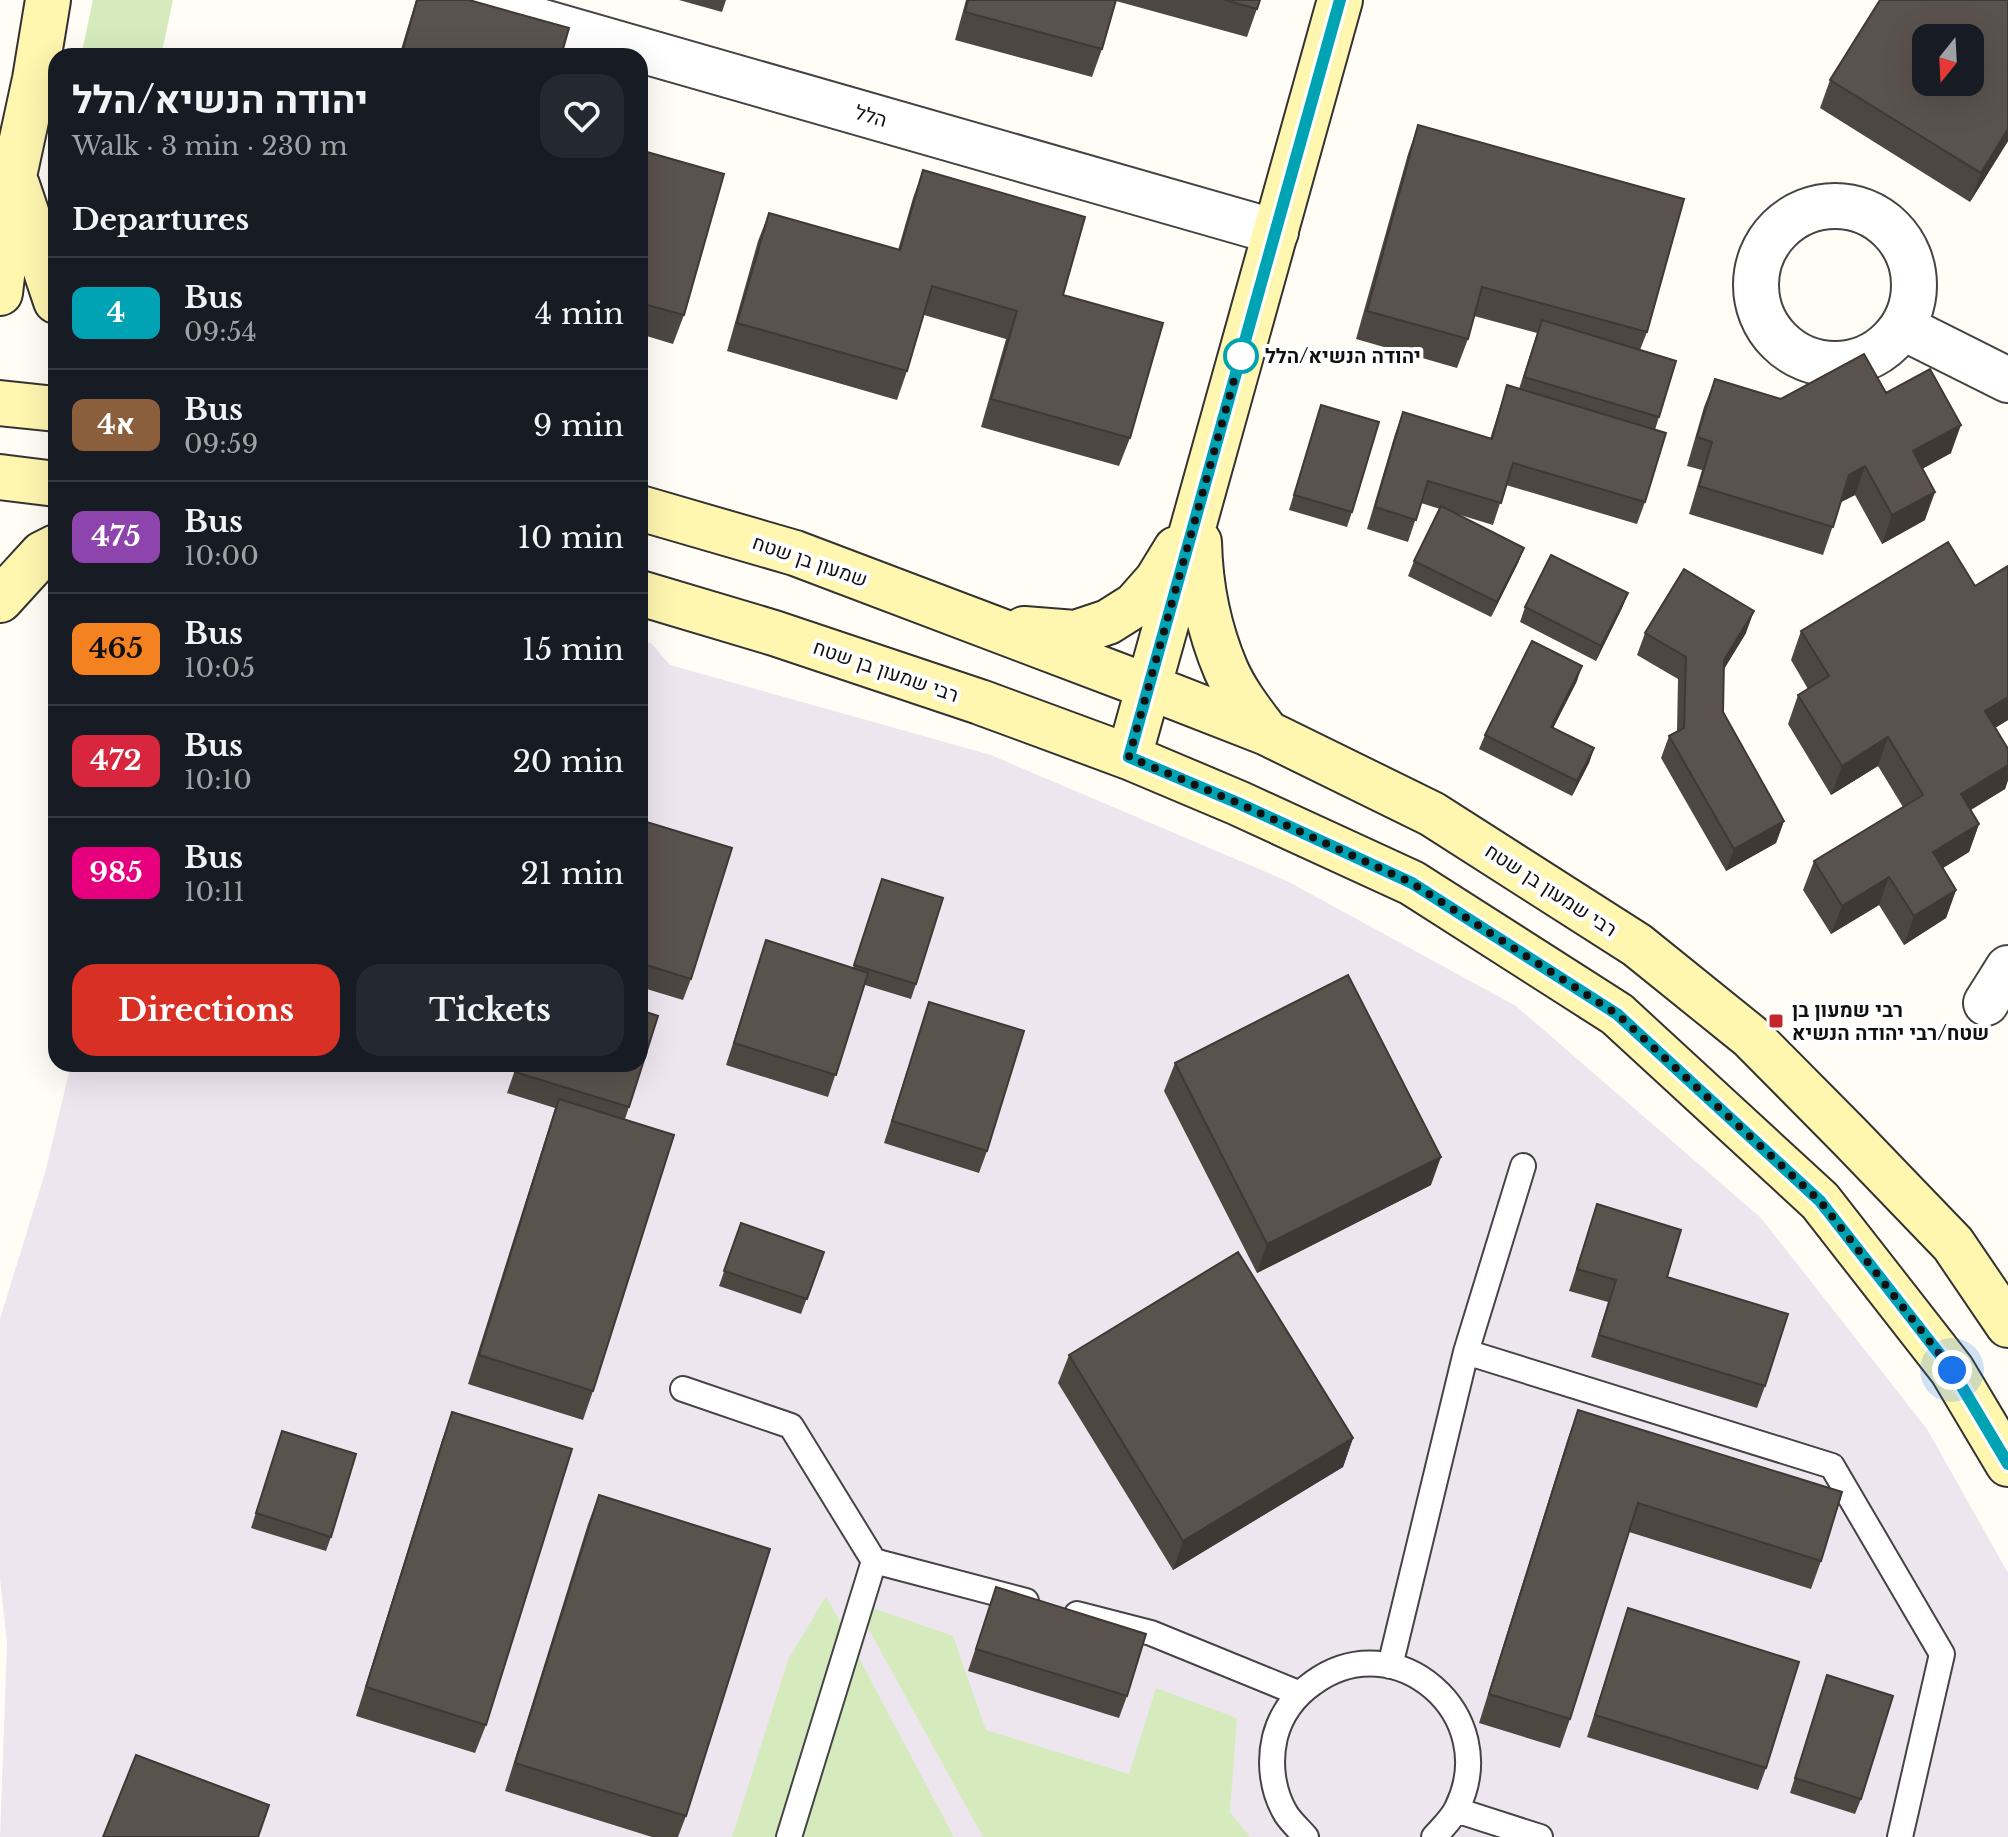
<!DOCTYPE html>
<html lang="en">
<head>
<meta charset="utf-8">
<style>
  :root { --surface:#171b24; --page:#242831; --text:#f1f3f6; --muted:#9ea1a6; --line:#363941; --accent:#d93025 }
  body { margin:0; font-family:"Libre Baskerville",Heebo,serif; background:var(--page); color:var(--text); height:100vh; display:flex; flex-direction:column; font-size:30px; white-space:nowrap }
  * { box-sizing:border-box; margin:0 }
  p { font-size:26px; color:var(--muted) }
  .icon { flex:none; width:44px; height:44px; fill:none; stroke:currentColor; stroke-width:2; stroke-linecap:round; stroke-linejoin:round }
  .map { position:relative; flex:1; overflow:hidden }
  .sheet { position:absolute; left:48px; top:48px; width:600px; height:1024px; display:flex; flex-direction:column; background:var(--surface); border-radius:24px; box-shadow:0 8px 32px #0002 }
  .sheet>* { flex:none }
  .badge { padding:0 16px; border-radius:12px; font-size:28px; line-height:52px }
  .needle { width:52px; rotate:198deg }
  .tools { position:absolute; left:1912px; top:24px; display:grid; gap:16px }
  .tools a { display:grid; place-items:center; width:72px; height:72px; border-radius:16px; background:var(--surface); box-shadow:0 8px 32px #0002; font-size:40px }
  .you { position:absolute; width:40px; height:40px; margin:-20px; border:6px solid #fff; border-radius:50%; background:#1a73e8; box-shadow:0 0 0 12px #1a73e833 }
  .map>.badge { position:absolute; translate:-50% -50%; box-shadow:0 0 0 4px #fff }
  h2 { padding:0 24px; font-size:30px; line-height:72px }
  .round { display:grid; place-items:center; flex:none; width:84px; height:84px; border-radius:24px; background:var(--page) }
  .head { display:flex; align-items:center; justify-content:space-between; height:136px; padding:0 24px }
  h1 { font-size:38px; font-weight:700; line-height:60px }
  .button { display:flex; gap:16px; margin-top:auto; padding:16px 24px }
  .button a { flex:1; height:92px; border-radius:24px; background:var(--accent); color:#fff; font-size:32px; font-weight:700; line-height:92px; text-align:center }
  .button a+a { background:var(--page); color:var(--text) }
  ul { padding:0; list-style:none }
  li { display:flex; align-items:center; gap:24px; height:112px; padding:0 24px; border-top:2px solid var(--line) }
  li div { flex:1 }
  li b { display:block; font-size:30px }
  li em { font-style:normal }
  li .badge { min-width:88px; font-weight:700; text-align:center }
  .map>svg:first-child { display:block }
  .industrial { fill:#eee6ef }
  .green { fill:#d5ebbd }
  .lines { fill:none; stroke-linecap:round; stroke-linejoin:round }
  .lane-casing { stroke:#444; stroke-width:28 }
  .street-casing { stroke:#444; stroke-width:48 }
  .secondary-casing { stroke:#333; stroke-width:48 }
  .lane { stroke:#fff; stroke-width:24 }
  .street { stroke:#fff; stroke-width:44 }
  .secondary { stroke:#fff6b0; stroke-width:44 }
  .wall { fill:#4d4742 }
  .shaded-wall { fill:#3f3936 }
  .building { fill:#5a524d; stroke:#3f3936; stroke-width:2; fill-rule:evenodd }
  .line-casing { stroke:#fff; stroke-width:18 }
  .line { stroke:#00a3b4; stroke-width:12 }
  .walk { stroke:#111; stroke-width:8; stroke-dasharray:0 14.4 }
  .stop-dot { fill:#fff; stroke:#00a3b4; stroke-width:4 }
  .poi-dot { fill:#c4262e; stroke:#fff; stroke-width:3 }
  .labels { text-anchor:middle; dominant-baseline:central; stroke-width:8; stroke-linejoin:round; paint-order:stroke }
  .street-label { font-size:20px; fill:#111; stroke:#fff }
  .stop-label { font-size:20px; font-weight:bold; fill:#111; stroke:#fff; text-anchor:start }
  .poi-label { font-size:20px; font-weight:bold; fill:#111; stroke:#fff; text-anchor:start }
</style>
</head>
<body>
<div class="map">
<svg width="2008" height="1837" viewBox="0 0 2008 1837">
  <rect width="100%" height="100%" fill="#fffdf5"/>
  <path class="industrial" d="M640,642L651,643L670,665L991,755L1287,881L1516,1006L1761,1218L1927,1429L2008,1573V1837H0L7,1643L0,1579V1319L45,1173L71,1064H640Z"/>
  <path class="green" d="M93,0H173L161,56H81Z
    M826,1596L954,1837H732L788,1660Z
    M853,1601L953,1636L986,1730L1129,1774L1156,1688L1237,1718L1230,1812L1250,1837H983Z"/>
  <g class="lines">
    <defs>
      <path id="lane" d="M1466,1352L1832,1466L1942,1654L1900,1837
        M683,1389L791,1426L874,1561L1026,1601
        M1077,1614L1151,1633L1298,1693
        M1390,1666L1466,1352L1523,1166
        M1456,1810L1540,1837
        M789,1837L874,1561
        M1306,1837C1300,1830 1291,1822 1286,1814C1272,1791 1269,1762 1275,1737C1281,1714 1293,1697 1313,1683C1396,1622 1503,1715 1457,1808C1452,1819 1442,1828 1434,1837"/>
      <path id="street" d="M466,0L1276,232
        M1756 285a79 79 0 1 1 158 0a79 79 0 1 1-158 0Z
        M1902,327L2008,380
        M1986,1003L2008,968"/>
      <path id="secondary" d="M17,185L56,301
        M0,293L14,176L35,79L48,0
        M0,403L56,409
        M0,477L56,484
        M640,508L795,553L1149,687L1267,733L1432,814L1637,945L1751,1037L1850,1137L1953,1244L2008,1325
        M1199,542C1200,585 1209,630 1226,670C1236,693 1252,713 1267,733
        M640,593L774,633L980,702L1129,757L1238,803L1412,883L1617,1014L1820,1201L1952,1370L2008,1464
        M0,600L42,554L56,547
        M1024,629L1075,633L1108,622L1135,605L1157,580L1176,549
        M1129,757L1340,0"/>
    </defs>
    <use href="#lane" class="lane-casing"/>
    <use href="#street" class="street-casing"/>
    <use href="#secondary" class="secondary-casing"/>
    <use href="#lane" class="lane"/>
    <use href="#street" class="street"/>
    <use href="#secondary" class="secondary"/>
  </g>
  <path class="wall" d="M416,0H469L561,56H399Z
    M679,0H726L722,12Z
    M966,0H1260L1247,37L1116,1L1102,49L1092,77L955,40Z
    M2008,0V141L1970,202L1820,108L1830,80Z
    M1418,125L1647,332L1640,350L1659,417L1655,430L1645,502L1637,524L1506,485L1493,525L1457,514L1524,548L1518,563L1491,617L1408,576L1414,561L1440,509L1421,503L1408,542L1367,529L1395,434L1403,412L1490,439L1507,385L1519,389L1537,333L1474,316L1468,339L1457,368L1356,339L1408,154Z
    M640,150L684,315L673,344L640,334Z
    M923,170L1063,295L1130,438L1119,466L981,427L1006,339L924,315L907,371L897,400L727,351L758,241L769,213L898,250L913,198Z
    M1715,379L1781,399L1886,393L1951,453L1922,469L1925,520L1882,544L1855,495L1841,502L1823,555L1689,514L1702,470L1687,466L1704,407Z
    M1321,405L1352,512L1347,527L1289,510Z
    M2008,566V720L1995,728L2008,749V780L2005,789L1971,810L1979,824L1969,852L1943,868L1956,890L1946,918L1904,945L1879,905L1831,934L1803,890L1814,861L1903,807L1878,766L1831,795L1788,724L1798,695L1808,689L1791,660L1801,631L1975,586Z
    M1628,593L1622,608L1596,661L1520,622L1525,607Z
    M1645,633H1746L1724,669L1723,712L1784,821L1776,843L1726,871L1661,758L1669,736L1677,732L1678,679L1637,655Z
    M1577,681L1553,728L1594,748L1589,763L1572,796L1479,749L1485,735Z
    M640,820L691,979L683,1000L640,987Z
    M882,879L916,984L911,999L865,985L828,1097L726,1065L766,940L853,968Z
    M929,1002L987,1151L979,1173L884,1143Z
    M1175,1063L1431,1185L1257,1273L1164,1091Z
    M517,1064H640L629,1107L625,1119L593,1391L583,1420L468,1384L555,1108L507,1093Z
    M1597,1204L1667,1277L1765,1386L1757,1408L1591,1357L1608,1302L1569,1291Z
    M741,1223L824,1252L801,1314L719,1286Z
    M1069,1355L1353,1438L1343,1467L1173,1570L1058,1383Z
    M1578,1410L1821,1561L1811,1589L1629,1532L1570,1719L1560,1748L1479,1723L1568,1438Z
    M452,1412L486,1725L475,1753L356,1716L442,1440Z
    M282,1431L331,1537L326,1551L251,1528Z
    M599,1495L686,1816L678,1837H652L505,1791L588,1524Z
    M996,1587L1127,1696L1119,1718L968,1671Z
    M1628,1608L1766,1768L1758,1790L1587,1737Z
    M1827,1675L1861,1799L1855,1814L1790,1793Z"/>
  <path class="shaded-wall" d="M2008,129V141L1970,202L1981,173Z
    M1961,425L1951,453L1902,480L1913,451Z
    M1865,466L1855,495L1839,503L1849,475Z
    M1935,492L1925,520L1882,544L1892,515Z
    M1524,548L1518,563L1491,617L1497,602Z
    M1628,593L1622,608L1596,661L1601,646Z
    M1754,611L1746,633L1716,682L1724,660Z
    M1582,666L1577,681L1546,742L1551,727Z
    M2008,697V720L1975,740L1985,711Z
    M1888,737L1878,766L1831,795L1842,766Z
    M1594,748L1589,763L1572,796L1577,781Z
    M2008,765V780L2005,789L1950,822L1961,794Z
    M1784,821L1776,843L1726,871L1734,849Z
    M1979,824L1969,852L1923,880L1933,852Z
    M1889,877L1879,905L1831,934L1842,906Z
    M1956,890L1946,918L1904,945L1914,916Z
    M1441,1157L1431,1185L1257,1273L1267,1244Z
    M1353,1438L1343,1467L1173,1570L1183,1541Z"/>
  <path class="building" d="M417,0H469L569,28L561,56H401Z
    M968,0H1116L1102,49L965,12Z
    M1225,0H1260L1257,9Z
    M1880,0H2008V129L1981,173L1830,80ZM1926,38H1970V82H1926Z
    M1418,125L1684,199L1647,332L1482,287L1468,339L1367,311Z
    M640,150L724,174L684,315L640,303Z
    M923,170L1085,217L1063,295L1163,323L1130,438L991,399L1017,311L932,286L907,371L737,323L769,213L900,250Z
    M1542,320L1676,361L1659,417L1524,377Z
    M1864,354L1886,393L1930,369L1961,425L1913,451L1935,492L1892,515L1865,466L1849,475L1833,527L1699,486L1712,442L1697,437L1715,379L1781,399Z
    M1507,385L1666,433L1645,502L1513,463L1501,503L1428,481L1416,520L1375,507L1403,412L1492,439Z
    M1321,405L1379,422L1352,512L1294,495Z
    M1441,506L1524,548L1497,602L1414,561Z
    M1948,542L1975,586L2008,566V697L1985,711L2008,749V765L1961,794L1979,824L1933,852L1956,890L1914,916L1889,877L1842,906L1814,861L1923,795L1888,737L1842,766L1798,695L1829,676L1801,631Z
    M1551,555L1628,593L1601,646L1525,607Z
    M1684,569L1754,611L1724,660L1723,712L1784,821L1734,849L1669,736L1684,728L1686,657L1645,633Z
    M1532,641L1582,666L1551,727L1594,748L1577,781L1485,735Z
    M640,820L732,848L691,979L640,963Z
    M882,879L943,898L916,984L854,965Z
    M766,940L868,973L836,1075L734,1043Z
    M1348,975L1441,1157L1267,1244L1175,1063Z
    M929,1002L1024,1031L987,1151L892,1121Z
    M640,1010L658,1016L629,1107L515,1072L518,1064H640Z
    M559,1099L674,1135L593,1391L479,1355Z
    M1597,1204L1681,1230L1667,1277L1788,1314L1765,1386L1599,1335L1616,1280L1577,1269Z
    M741,1223L824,1252L807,1299L724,1271Z
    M1238,1252L1353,1438L1183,1541L1069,1355Z
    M1578,1410L1842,1492L1821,1561L1638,1503L1570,1719L1489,1694Z
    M452,1412L572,1449L486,1725L366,1687Z
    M282,1431L356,1454L331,1537L256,1513Z
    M599,1495L770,1549L686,1816L515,1763Z
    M996,1587L1146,1634L1127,1696L976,1649Z
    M1628,1608L1799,1662L1766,1768L1595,1715Z
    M1827,1675L1893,1696L1861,1799L1795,1778Z
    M136,1755L269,1805L258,1837H103Z"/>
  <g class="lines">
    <defs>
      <path id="line" d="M1340,0L1129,757L1238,803L1412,883L1617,1014L1820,1201L1952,1370L2008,1464"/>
    </defs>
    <use href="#line" class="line-casing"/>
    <use href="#line" class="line"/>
    <path class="walk" d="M1241,356V355L1129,757L1238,803L1412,883L1617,1014L1820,1201L1952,1370"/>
  </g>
  <circle class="stop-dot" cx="1241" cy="356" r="16"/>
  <rect class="poi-dot" x="1768" y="1013" width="16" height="16" rx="4"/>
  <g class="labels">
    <g class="street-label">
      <text transform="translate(871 116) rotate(16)">הלל</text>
      <text transform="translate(810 561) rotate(19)">שמעון בן שטח</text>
      <text transform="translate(886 671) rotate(19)">רבי שמעון בן שטח</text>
      <text transform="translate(1551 890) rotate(33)">רבי שמעון בן שטח</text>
    </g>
    <g class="stop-label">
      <text x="1265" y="356">יהודה הנשיא/הלל</text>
    </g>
    <g class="poi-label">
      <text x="1792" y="1010">רבי שמעון בן<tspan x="1792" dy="23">שטח/רבי יהודה הנשיא</tspan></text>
    </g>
  </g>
</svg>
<div class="tools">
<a><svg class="needle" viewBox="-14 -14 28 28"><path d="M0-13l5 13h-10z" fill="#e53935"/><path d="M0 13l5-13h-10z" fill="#9ea1a6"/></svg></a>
</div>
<div class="you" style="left:1952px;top:1370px"></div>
<section class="sheet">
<div class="head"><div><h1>יהודה הנשיא/הלל</h1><p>Walk · 3 min · 230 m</p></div><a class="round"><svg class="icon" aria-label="heart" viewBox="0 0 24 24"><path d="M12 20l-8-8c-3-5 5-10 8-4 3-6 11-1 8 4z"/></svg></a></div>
<h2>Departures</h2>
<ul>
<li><span class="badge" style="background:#00a3b4;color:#fff">4</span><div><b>Bus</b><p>09:54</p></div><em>4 min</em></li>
<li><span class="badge" style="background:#8b5e3c;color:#fff">4א</span><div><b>Bus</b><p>09:59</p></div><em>9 min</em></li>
<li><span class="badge" style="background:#8e44ad;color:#fff">475</span><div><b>Bus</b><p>10:00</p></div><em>10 min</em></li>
<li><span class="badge" style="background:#f58220;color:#111">465</span><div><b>Bus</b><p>10:05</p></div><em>15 min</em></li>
<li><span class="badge" style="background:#d7263d;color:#fff">472</span><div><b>Bus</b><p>10:10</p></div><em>20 min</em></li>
<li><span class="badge" style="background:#e6007e;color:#fff">985</span><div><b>Bus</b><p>10:11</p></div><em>21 min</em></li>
</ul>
<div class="button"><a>Directions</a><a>Tickets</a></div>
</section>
</div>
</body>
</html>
